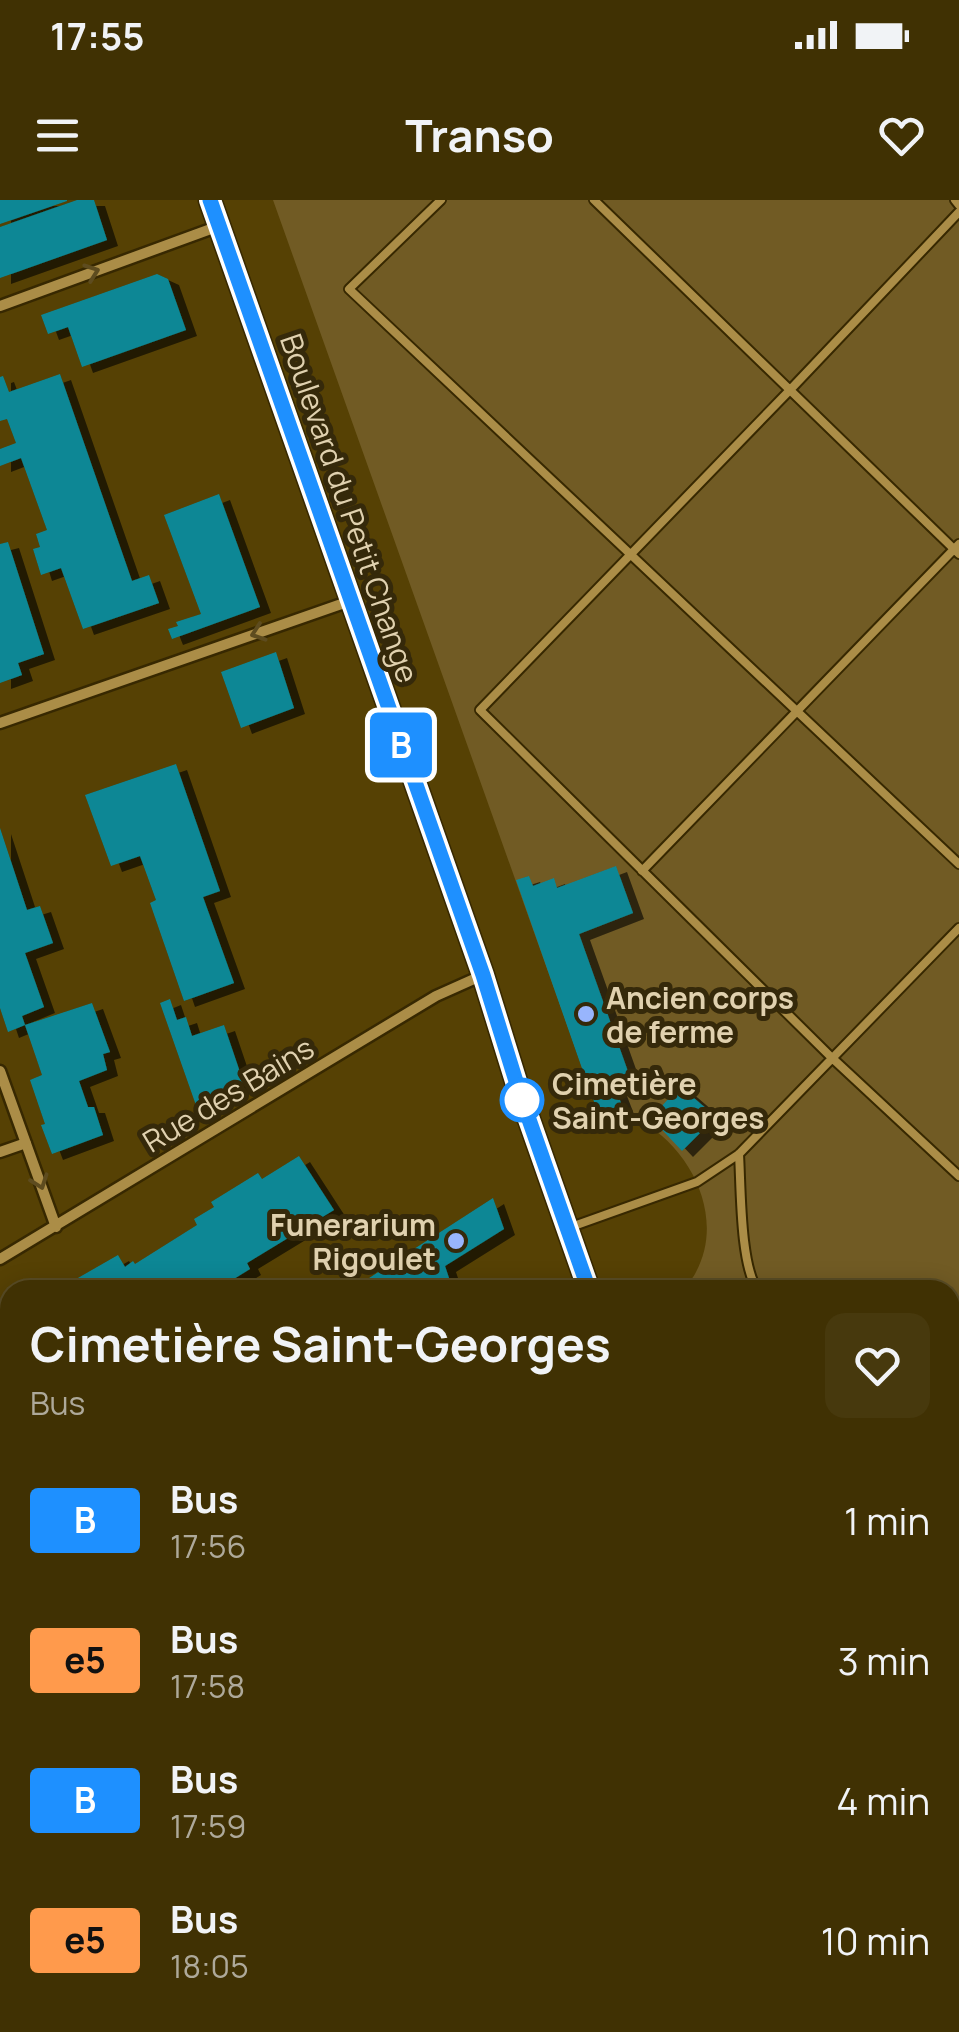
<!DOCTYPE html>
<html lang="fr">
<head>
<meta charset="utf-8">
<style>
  :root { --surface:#403103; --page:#47390d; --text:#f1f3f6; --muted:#aea99a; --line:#594c25 }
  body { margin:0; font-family:Manrope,sans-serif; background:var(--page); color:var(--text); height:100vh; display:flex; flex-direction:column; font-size:38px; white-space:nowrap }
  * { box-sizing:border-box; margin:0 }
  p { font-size:32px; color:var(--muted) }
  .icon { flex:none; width:55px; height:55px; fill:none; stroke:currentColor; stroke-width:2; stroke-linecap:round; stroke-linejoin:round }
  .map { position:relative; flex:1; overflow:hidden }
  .drawer { position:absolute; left:0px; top:1080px; width:960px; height:752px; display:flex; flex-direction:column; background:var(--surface); border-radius:30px 30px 0 0; box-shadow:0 5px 25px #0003,0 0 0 2px var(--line) }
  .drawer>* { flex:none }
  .badge { padding:0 20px; border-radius:8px; font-size:35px; line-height:65px }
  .map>.badge { position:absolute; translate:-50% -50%; box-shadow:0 0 0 5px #fff }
  .round { display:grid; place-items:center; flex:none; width:105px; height:105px; border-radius:20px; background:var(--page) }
  .headline { display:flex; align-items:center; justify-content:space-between; height:170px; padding:0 30px }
  h1 { font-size:48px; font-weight:700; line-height:75px }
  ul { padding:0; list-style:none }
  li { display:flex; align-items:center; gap:30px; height:140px; padding:0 30px }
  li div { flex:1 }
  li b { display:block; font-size:38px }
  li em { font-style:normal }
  li .badge { min-width:110px; font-weight:700; text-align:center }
  .status { display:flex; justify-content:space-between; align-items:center; height:70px; padding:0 50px; background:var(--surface); direction:ltr }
  .status svg { height:28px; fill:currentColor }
  header { display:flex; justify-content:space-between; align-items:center; height:130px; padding:0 30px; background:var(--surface); font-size:45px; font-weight:700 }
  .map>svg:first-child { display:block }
  .green { fill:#715b24 }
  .building { fill:#0b8795; filter:url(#shadow) }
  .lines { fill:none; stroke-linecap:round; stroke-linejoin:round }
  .service-casing { stroke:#372801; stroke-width:12 }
  .minor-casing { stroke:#372801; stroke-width:15 }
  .secondary-casing { stroke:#372801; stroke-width:25 }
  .service { stroke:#ab8d47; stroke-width:8 }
  .minor { stroke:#ab8d47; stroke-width:10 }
  .secondary { stroke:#ab8d47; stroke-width:20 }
  .oneway { stroke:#5e4c1f }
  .line-casing { stroke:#fff; stroke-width:22 }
  .line { stroke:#1e90ff; stroke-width:15 }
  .poi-dot { fill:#98b5fd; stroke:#35290a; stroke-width:4 }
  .stop-dot { fill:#fff; stroke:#1e90ff; stroke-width:5 }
  .labels { text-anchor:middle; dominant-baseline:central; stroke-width:10; stroke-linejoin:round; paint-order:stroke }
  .street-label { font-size:30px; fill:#e0d1af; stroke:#35290a }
  .poi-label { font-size:30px; font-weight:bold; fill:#e0d1af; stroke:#35290a; text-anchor:start }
  .stop-label { font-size:30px; font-weight:bold; fill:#e0d1af; stroke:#35290a; text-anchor:start }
</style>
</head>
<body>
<div class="status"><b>17:55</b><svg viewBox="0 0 49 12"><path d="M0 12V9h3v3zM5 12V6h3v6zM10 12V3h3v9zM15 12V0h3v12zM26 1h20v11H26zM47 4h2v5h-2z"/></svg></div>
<header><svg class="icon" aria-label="menu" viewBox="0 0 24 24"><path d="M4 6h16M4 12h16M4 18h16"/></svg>Transo<svg class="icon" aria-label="heart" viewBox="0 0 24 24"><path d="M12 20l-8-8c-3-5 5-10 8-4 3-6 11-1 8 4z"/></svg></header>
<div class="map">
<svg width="959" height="1832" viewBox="0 0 959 1832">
  <defs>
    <filter id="shadow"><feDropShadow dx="11" dy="6" stdDeviation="0" flood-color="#0009"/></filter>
  </defs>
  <rect width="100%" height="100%" fill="#564104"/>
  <path class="green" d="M273,0H959V1832H922L919,1823L950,1822V1090H681C686,1084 693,1079 696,1072C725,1018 692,950 642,922C629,915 611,913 597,909Z"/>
  <path class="building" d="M0,0H67V1L0,24Z
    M77,0H94L107,40L0,78V27Z
    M157,74L168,79L186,130L82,167L68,127L48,134L41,115Z
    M60,174L132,381L149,375L159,403L83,429L61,368L41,375L33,349L40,347L36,334L47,330L21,258L0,266V249L16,243L7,219L0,221V177L3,176L9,192Z
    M219,294L260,407L172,439L168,429L178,426L176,422L201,414L164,315Z
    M8,342L44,454L18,463L22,475L0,483V344Z
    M276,452L294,508L241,528L221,472Z
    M176,564L220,691L203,697L234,783L184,801L150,703L156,700L140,656L111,666L85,595Z
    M0,628L27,710L40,706L53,743L25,753L44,807L22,816L25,825L8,832L0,808Z
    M616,666L633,713L579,734L631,880L591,894L516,680L529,676L533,686L554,678L557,688Z
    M170,799L177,820L186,817L192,836L224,825L244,884L198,911L160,803Z
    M92,803L110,852L103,854L107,870L79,881L88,907H94L103,935L52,954L41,925L45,924L30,880L42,875L25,825Z
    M680,886L716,917L682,951L651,918Z
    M616,890L626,916L598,912L593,899Z
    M299,956L334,1010L247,1063L250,1069L216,1090H148L147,1088L144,1090H57L118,1055L125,1067L133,1061L135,1064L197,1025L194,1019L214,1007L211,1002L258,973L262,979Z
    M493,998L504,1029L445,1066L453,1090H370L366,1080Z
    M5,1324L10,1334V1520L0,1526V1326Z
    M159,1822H225L232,1832H165Z
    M337,1822H395L375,1832H342Z
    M567,1822H657L661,1832H554Z
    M715,1822H787L790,1832H718Z"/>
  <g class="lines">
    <defs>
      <path id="service" d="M441,0L349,89L959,664
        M594,0L959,354
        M955,0L959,5
        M959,12L789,191L480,510L831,857L959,976
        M642,671L959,344
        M739,954C741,986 740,1067 758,1090
        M571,1027L697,982L739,954L959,728
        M950,1124L959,1115
        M950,1276L959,1284
        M950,1537L959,1527
        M950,1752L959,1761"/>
      <path id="minor" d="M0,106L219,26
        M0,523L350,401
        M0,871L56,1027
        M0,952L26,943
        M0,1059L436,796L483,775
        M0,1174L10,1196
        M302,1822L306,1832
        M446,1832L459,1822"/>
      <path id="secondary" d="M210,0L483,775L519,891L589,1090
        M851,1822L854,1832"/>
    </defs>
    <use href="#service" class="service-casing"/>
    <use href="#minor" class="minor-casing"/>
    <use href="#secondary" class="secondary-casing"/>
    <use href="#service" class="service"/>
    <use href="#minor" class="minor"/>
    <use href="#secondary" class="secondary"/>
  </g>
  <defs><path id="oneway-chevron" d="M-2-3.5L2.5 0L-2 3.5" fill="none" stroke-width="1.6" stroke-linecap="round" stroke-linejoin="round" transform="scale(2.5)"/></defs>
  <g class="oneway">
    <use href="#oneway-chevron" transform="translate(92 72) rotate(-20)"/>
    <use href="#oneway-chevron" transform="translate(258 433) rotate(161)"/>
    <use href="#oneway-chevron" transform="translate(40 982) rotate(70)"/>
  </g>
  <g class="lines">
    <defs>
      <path id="line" d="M210,0L483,775L519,891L589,1090"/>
    </defs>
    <use href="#line" class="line-casing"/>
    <use href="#line" class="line"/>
  </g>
  <g class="poi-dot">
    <circle cx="586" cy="814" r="10"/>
    <circle cx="456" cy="1041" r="10"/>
  </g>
  <circle class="stop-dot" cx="522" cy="900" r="20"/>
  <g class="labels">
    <g class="street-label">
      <text transform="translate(350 308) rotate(71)">Boulevard du Petit Change</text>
      <text transform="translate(228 894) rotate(-31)">Rue des Bains</text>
    </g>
    <g class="poi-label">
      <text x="606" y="797">Ancien corps<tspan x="606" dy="34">de ferme</tspan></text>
      <text x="436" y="1024" text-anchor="end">Funerarium<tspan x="436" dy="34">Rigoulet</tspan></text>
    </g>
    <g class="stop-label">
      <text x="552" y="883">Cimetière<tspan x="552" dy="34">Saint-Georges</tspan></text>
    </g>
  </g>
</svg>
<b class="badge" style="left:401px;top:545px;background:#1e90ff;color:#fff">B</b>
<section class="drawer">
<div class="headline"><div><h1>Cimetière Saint-Georges</h1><p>Bus</p></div><a class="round"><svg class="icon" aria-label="heart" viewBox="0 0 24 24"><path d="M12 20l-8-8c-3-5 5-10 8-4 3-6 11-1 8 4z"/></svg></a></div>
<ul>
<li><span class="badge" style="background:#1e90ff;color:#fff">B</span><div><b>Bus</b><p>17:56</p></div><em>1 min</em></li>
<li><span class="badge" style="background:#ff9a4c;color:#111">e5</span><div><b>Bus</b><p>17:58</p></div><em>3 min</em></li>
<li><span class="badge" style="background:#1e90ff;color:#fff">B</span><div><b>Bus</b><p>17:59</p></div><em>4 min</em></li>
<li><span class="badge" style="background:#ff9a4c;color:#111">e5</span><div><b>Bus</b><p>18:05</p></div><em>10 min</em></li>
</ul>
</section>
</div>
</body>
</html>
